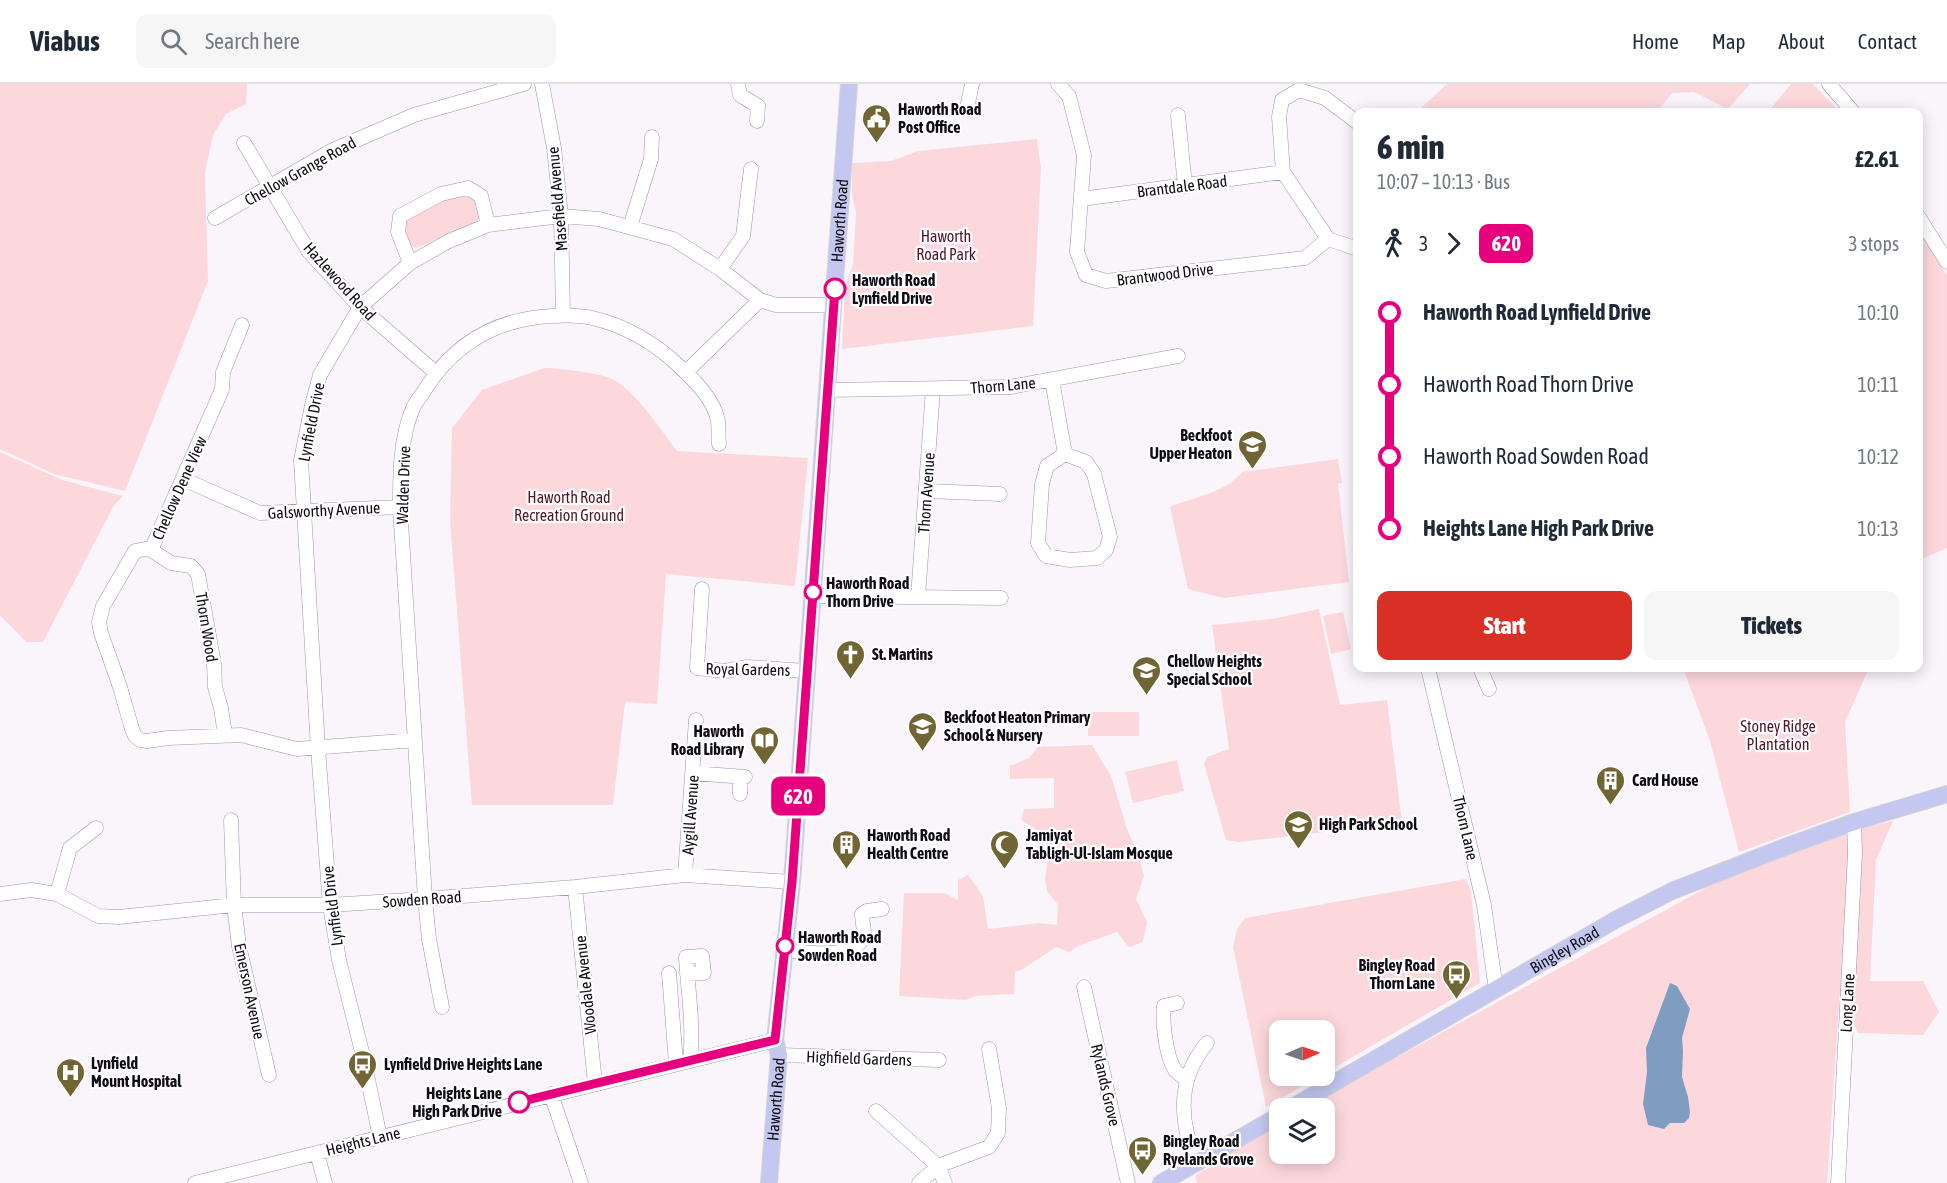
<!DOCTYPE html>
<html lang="en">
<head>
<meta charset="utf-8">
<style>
  :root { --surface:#fff; --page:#f6f6f7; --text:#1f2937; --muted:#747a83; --line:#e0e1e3; --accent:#d93025 }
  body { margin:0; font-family:"Asap Condensed",sans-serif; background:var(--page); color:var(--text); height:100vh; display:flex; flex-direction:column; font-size:22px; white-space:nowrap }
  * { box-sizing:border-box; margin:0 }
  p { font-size:20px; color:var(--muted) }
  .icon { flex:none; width:33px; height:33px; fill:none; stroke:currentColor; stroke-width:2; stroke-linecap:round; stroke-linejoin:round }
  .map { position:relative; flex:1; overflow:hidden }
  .side { position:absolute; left:1353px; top:24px; width:570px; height:564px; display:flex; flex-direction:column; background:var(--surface); border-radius:12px; box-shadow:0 3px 15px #0003 }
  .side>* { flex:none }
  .badge { padding:0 12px; border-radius:9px; font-size:21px; line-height:39px }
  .needle { width:39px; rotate:88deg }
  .buttons { position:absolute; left:1269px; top:936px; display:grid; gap:12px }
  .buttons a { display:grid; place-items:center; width:66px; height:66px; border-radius:12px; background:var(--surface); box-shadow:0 3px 15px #0003; font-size:30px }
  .map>.badge { position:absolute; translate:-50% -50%; box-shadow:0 0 0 3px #fff }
  .legs { display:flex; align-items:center; gap:9px; height:66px; padding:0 24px; font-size:20px }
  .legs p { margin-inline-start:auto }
  .head { display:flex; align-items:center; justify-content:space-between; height:102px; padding:0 24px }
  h1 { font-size:33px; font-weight:800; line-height:45px }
  .cta { display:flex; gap:12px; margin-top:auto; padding:12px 24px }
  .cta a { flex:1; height:69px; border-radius:12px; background:var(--accent); color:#fff; font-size:24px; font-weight:800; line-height:69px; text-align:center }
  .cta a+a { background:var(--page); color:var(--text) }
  ul { padding:0 24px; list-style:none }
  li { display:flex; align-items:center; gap:21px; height:72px; font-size:22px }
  li i { display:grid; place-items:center; width:9px; height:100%; margin:0 8px; background:currentColor }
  li i::after { content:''; width:15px; height:15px; margin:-8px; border:4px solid; border-radius:50%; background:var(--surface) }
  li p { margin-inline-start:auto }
  li:first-child i { background:linear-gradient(#0000 50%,currentColor 0) }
  li:last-child i { background:linear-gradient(currentColor 50%,#0000 0) }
  header { display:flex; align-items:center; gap:36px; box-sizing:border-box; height:84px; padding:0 30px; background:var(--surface); border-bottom:2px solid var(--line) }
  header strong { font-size:28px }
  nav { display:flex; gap:33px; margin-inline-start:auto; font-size:21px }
  .search { width:420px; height:54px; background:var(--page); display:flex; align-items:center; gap:15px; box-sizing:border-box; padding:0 21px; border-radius:12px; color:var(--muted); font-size:22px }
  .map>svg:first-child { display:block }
  .green { fill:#fcd8dd }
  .water { fill:#7e9dc0 }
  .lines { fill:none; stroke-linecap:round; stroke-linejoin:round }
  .minor-casing { stroke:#a192ad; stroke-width:15 }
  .major-casing { stroke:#d4d3d5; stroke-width:18 }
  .minor { stroke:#fff; stroke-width:14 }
  .major { stroke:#c4c7ef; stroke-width:16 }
  .line-1-casing { stroke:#fff; stroke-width:14 }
  .line-1 { stroke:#e6007e; stroke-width:9 }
  .stop-1-dot { fill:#fff; stroke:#e6007e; stroke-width:3 }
  .labels { text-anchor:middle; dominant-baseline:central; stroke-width:4.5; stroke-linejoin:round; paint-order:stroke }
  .poi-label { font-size:16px; font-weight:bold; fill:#110b15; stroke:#fff; text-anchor:start }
  .street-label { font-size:16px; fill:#110b15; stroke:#fff }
  .park-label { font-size:16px; fill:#541626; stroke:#fff }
  .stop-label { font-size:16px; font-weight:bold; fill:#110b15; stroke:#fff; text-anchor:start }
</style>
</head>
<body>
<header>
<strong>Viabus</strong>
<div class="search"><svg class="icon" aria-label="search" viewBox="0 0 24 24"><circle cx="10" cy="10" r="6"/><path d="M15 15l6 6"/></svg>Search here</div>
<nav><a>Home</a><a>Map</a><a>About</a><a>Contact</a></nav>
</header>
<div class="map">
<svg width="1947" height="1099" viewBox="0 0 1947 1099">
  <rect width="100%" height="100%" fill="#f9f5fb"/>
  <path class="green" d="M0,0H247L246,20L226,30L213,51L205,88L208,197L125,407L54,390L0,365Z
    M1447,0H1750L1728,25L1694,8L1672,9L1657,28H1424L1421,24Z
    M1791,0H1813L1840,28H1768Z
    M1037,55L1041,84L1033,242L842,265L845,202L853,181L856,128L852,111V79L891,77L918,67Z
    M467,109L477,116L480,127L478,139L450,149L417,164L407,161L401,146L404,134L442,115Z
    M1918,146L1947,191V464L1919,476Z
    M544,284C559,284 604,289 616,297C640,313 660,345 677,367L808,374L795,502L666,490L657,620L625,618L613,721H472L450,436L452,344L482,306Z
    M0,368L62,396L123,412L114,421L43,558H26L0,531Z
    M1338,375L1342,399L1338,400L1349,498L1224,514L1188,505L1170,423C1195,412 1224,410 1242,388Z
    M1319,525L1340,621L1387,616L1402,739L1239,758L1226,756L1204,680L1207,673L1229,665L1212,541L1272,535Z
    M1343,528L1351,565L1331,570L1323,532Z
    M1683,584H1869L1845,638L1850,728L1739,768L1710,657Z
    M1088,628H1139V652H1088Z
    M1092,661L1111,692L1127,745L1139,772L1144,792L1136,815L1147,838L1143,858L1129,863L1117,848L1080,861L1069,868L1056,863L1023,885L1015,888L1014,910L975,912L966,916L899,912L904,809H944L958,816V796L968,791L983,812L988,845L1039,839L1057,841L1058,821L1047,807L1045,796L1049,766L1040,748L1021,736L1024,725L1054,724V694L1010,695V682L1029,674L1038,663Z
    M1177,676L1184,707L1133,719L1125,688Z
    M1893,737L1876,776L1870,897H1923L1939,928L1923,951L1858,949L1840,907L1827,1099H1197L1195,1092L1203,1086L1207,1085L1205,1079L1279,1038L1280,1070H1324V1024H1304L1724,794L1851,747Z
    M1466,795L1471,807L1480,899L1325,989L1324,946H1280V992H1320L1266,1023L1233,863L1237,845L1245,834Z"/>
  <path class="water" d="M1670,899L1677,902L1690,925L1682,954L1683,967L1682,993L1688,1013L1690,1028L1689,1034L1684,1039H1670L1664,1045L1648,1041L1643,1020L1647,988L1646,964Z"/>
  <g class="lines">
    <defs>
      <path id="minor" d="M542,0L554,64L561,132L563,231
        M738,0L740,11L758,22L757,37
        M1058,0L1069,12L1084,71L1077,168L1086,191L1106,197L1305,174L1328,155
        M1829,0L1853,28
        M967,24L972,0
        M1178,31L1185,102
        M1358,39L1325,14L1299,6L1282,16L1279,33L1283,88L1328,155L1358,165
        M244,59L309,168L360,223L436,289
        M1081,115L1283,88
        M1918,132L1947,178
        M215,134L331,67L414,31L524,0
        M630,143L651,75L652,53
        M410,179L398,148L400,132L441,110L468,104L481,112L488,141
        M720,185L743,152L751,85
        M686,288L760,216
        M1052,296L1065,370L1086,378L1094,390L1110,453L1106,466L1097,474L1070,476L1046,472L1038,459L1042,400L1047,382L1065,370
        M827,306L1010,303L1178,272
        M183,395L260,429L400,423
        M927,407L1000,410
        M151,466L217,317L222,305L223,288L242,241
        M702,505L697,584L725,587L747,583L806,587
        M813,512L1001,514
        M918,513L933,305
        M1428,584L1484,821L1496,906
        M1480,584L1489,605
        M225,651L221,624L215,603L214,580L198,490L191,482L171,479L151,466L145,465L135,467L103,522L99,538L101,549L120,603L132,645L135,652L140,656L147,657L168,654L241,651L297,665L415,656
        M693,689L745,693
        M740,710V693
        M231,736L234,821L239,862L269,991
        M685,791L696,636
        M575,803L595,999
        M0,810L31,806L57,810L98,832L119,833L234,821H330L425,815L575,803L685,791L792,798
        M57,810L70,764L96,744
        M785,866C805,868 859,878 864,849C864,844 862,836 862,830L867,827L882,825
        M669,889L676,980
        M687,890L704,889L702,872L686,873C688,907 694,942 690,976
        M1084,903L1128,1099
        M1177,919L1164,922C1162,937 1166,973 1175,986C1177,989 1182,992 1186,995
        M442,923L429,855L425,815L400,423C400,389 400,355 413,324C416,317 422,311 426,304C455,259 497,235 551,232C564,231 579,231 592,234C624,241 655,259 679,282C694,296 714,315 718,337C719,344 718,352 719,360
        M779,971L939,976
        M551,1010L581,1099
        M876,1027L938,1082L945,1099
        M380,1053L363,972L339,876L330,821L318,665L301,376L312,321L320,291L360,223L410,179L449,157L488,141L561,132L599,135L673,155L720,185L760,216L776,221H834
        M317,1069L325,1099
        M1197,1079C1179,1038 1177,995 1207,959
        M195,1099L775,956
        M919,1099L938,1082L989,1063L998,1049L999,1024L989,965
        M1838,1099L1855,769L1854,738"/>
      <g id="major">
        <path id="s1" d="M1291,1024L1617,835L1672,807L1785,763L1854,738L1947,710"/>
        <path id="s2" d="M769,1099L779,971L775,956L792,798L849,0"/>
        <path d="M1161,1099L1280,1031"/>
      </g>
    </defs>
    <use href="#minor" class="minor-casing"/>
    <use href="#major" class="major-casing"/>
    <use href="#minor" class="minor"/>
    <use href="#major" class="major"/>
  </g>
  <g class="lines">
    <defs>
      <path id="line-1" d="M519,1018L775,956L792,798L835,205"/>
    </defs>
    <use href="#line-1" class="line-1-casing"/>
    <use href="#line-1" class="line-1"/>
  </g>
  <defs>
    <symbol id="civic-pin" viewBox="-11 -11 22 30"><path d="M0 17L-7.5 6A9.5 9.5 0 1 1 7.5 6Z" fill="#716633" stroke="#fff"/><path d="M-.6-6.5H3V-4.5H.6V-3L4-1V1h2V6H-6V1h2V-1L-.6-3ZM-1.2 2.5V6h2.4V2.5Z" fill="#fff"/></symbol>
    <symbol id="school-pin" viewBox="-11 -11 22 30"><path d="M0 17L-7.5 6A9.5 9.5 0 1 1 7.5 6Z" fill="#716633" stroke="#fff"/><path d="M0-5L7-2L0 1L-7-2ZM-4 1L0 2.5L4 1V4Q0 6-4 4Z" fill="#fff"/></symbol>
    <symbol id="church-pin" viewBox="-11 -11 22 30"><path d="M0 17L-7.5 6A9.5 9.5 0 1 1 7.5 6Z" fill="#716633" stroke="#fff"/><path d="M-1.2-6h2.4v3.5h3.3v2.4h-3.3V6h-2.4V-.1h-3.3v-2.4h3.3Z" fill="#fff"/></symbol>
    <symbol id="library-pin" viewBox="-11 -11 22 30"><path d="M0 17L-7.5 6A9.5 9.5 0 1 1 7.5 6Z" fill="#716633" stroke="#fff"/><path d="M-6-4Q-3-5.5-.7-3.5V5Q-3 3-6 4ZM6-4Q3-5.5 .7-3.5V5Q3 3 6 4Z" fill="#fff"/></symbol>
    <symbol id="building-pin" viewBox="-11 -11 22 30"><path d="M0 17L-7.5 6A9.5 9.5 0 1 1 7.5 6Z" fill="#716633" stroke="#fff"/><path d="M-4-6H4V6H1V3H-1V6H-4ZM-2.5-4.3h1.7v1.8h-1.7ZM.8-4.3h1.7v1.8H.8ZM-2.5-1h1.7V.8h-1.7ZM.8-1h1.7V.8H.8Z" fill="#fff"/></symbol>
    <symbol id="mosque-pin" viewBox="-11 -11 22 30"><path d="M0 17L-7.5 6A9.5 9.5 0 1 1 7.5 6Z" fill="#716633" stroke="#fff"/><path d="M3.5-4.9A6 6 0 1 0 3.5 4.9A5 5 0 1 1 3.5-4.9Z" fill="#fff"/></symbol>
    <symbol id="bus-pin" viewBox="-11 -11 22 30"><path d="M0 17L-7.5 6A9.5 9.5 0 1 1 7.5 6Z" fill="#716633" stroke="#fff"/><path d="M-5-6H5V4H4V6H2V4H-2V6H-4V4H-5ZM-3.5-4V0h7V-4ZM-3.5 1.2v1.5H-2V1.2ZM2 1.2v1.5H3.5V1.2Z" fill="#fff"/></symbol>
    <symbol id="hospital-pin" viewBox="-11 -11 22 30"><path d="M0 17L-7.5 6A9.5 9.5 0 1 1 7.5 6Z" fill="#716633" stroke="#fff"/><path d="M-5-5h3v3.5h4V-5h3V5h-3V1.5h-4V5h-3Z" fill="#fff"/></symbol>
  </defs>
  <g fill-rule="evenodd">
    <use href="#civic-pin" x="860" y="18" width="33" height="45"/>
    <use href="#school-pin" x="1236" y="344" width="33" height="45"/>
    <use href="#church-pin" x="834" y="554" width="33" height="45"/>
    <use href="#school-pin" x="1130" y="570" width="33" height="45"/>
    <use href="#school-pin" x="906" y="626" width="33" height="45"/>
    <use href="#library-pin" x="748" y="640" width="33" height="45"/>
    <use href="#building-pin" x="1594" y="680" width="33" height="45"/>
    <use href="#school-pin" x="1282" y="724" width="33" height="45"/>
    <use href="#building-pin" x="830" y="744" width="33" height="45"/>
    <use href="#mosque-pin" x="988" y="744" width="33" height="45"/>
    <use href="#bus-pin" x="1440" y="874" width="33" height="45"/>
    <use href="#bus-pin" x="346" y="964" width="33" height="45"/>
    <use href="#hospital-pin" x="54" y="972" width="33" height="45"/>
    <use href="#bus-pin" x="1126" y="1050" width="33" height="45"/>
  </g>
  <g class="stop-1-dot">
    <circle cx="835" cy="205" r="10"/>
    <circle cx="813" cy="508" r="8"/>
    <circle cx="785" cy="862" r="8"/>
    <circle cx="519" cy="1018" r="10"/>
  </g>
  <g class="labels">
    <g class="poi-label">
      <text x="898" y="25">Haworth Road<tspan x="898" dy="18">Post Office</tspan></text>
      <text x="1232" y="351" text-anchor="end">Beckfoot<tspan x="1232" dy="18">Upper Heaton</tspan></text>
      <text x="872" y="570">St. Martins</text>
      <text x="1167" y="577">Chellow Heights<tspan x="1167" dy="18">Special School</tspan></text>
      <text x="944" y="633">Beckfoot Heaton Primary<tspan x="944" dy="18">School &amp; Nursery</tspan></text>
      <text x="744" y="647" text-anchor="end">Haworth<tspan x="744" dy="18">Road Library</tspan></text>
      <text x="1632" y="696">Card House</text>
      <text x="1319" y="740">High Park School</text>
      <text x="867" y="751">Haworth Road<tspan x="867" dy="18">Health Centre</tspan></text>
      <text x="1026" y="751">Jamiyat<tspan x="1026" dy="18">Tabligh-Ul-Islam Mosque</tspan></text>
      <text x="1435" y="881" text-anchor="end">Bingley Road<tspan x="1435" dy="18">Thorn Lane</tspan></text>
      <text x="91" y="979">Lynfield<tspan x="91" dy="18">Mount Hospital</tspan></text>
      <text x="384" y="980">Lynfield Drive Heights Lane</text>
      <text x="1163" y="1057">Bingley Road<tspan x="1163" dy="18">Ryelands Grove</tspan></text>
    </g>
    <g class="street-label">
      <text transform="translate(300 87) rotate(-29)">Chellow Grange Road</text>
      <text transform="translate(1182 102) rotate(-7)">Brantdale Road</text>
      <text transform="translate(557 115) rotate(-95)">Masefield Avenue</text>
      <text stroke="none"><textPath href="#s2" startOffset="966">Haworth Road</textPath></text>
      <text transform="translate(1165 190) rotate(-7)">Brantwood Drive</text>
      <text transform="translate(340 197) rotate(48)">Hazlewood Road</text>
      <text transform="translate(1003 301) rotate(-5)">Thorn Lane</text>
      <text transform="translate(311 338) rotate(-79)">Lynfield Drive</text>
      <text transform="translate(403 401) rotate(-88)">Walden Drive</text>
      <text transform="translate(179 404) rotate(-66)">Chellow Dene View</text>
      <text transform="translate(926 409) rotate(-86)">Thorn Avenue</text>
      <text transform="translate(324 426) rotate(-3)">Galsworthy Avenue</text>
      <text transform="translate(207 543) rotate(81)">Thorn Wood</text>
      <text transform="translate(748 585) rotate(1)">Royal Gardens</text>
      <text transform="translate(690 731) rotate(-86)">Aygill Avenue</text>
      <text transform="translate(1466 744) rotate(77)">Thorn Lane</text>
      <text transform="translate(422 815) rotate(-4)">Sowden Road</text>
      <text transform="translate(332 822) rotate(-97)">Lynfield Drive</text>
      <text stroke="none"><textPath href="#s1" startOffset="316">Bingley Road</textPath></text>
      <text transform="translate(585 901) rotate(-96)">Woodale Avenue</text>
      <text transform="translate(250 907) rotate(78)">Emerson Avenue</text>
      <text transform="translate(1847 919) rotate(-87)">Long Lane</text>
      <text transform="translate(859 974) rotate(2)">Highfield Gardens</text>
      <text transform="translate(1106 1001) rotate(77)">Rylands Grove</text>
      <text stroke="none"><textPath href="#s2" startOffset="84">Haworth Road</textPath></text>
      <text transform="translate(363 1057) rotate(-14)">Heights Lane</text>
    </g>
    <g class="park-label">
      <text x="946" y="152">Haworth<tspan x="946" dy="18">Road Park</tspan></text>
      <text x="569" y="413">Haworth Road<tspan x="569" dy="18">Recreation Ground</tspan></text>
      <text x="1778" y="642">Stoney Ridge<tspan x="1778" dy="18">Plantation</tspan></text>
    </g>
    <g class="stop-label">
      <text x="852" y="196">Haworth Road<tspan x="852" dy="18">Lynfield Drive</tspan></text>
      <text x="826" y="499">Haworth Road<tspan x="826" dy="18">Thorn Drive</tspan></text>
      <text x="798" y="853">Haworth Road<tspan x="798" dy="18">Sowden Road</tspan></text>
      <text x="502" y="1009" text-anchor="end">Heights Lane<tspan x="502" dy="18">High Park Drive</tspan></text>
    </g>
  </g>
</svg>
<div class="buttons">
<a><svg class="needle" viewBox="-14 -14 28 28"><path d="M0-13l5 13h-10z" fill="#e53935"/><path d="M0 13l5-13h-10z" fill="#747a83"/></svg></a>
<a><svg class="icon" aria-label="layers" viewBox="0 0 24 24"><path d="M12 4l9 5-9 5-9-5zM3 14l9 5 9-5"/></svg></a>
</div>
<b class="badge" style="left:798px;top:712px;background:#e6007e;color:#fff">620</b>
<section class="side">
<div class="head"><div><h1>6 min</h1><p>10:07 – 10:13 · Bus</p></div><b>£2.61</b></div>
<div class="legs"><svg class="icon" aria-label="walk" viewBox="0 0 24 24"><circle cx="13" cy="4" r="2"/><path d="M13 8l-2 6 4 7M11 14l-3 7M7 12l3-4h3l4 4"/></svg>3<svg class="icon" aria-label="forward" viewBox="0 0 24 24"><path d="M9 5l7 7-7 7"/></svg><b class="badge" style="background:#e6007e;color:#fff">620</b><p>3 stops</p></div>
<ul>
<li><i style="color:#e6007e"></i><b>Haworth Road Lynfield Drive</b><p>10:10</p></li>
<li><i style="color:#e6007e"></i><span>Haworth Road Thorn Drive</span><p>10:11</p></li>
<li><i style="color:#e6007e"></i><span>Haworth Road Sowden Road</span><p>10:12</p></li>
<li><i style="color:#e6007e"></i><b>Heights Lane High Park Drive</b><p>10:13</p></li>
</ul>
<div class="cta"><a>Start</a><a>Tickets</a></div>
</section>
</div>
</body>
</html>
